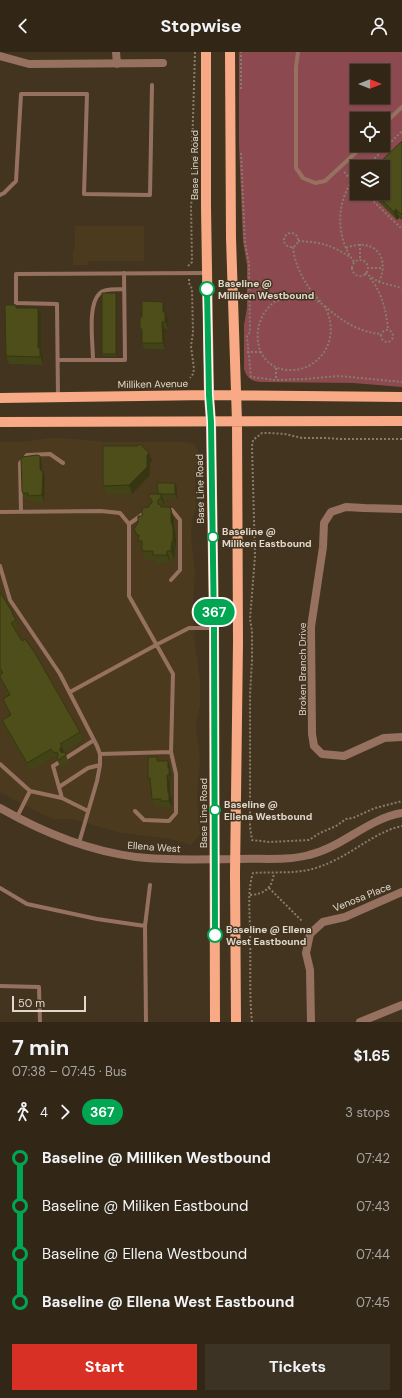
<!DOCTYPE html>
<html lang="en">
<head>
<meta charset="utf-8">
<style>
  :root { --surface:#322717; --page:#3d3324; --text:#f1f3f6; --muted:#a8a5a1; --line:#4d4436; --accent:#d93025 }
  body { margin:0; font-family:"DM Sans",sans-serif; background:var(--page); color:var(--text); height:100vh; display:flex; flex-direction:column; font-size:15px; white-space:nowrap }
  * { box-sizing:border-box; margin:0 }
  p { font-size:13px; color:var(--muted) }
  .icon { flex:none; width:22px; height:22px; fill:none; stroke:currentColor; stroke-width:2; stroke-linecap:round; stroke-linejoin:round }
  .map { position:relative; height:970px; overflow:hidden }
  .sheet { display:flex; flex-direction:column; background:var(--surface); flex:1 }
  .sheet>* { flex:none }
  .badge { padding:0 8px; border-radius:13px; font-size:14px; line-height:26px }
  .needle { width:26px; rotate:90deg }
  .fabs { position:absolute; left:350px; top:12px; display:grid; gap:8px }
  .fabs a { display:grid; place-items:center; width:40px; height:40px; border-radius:0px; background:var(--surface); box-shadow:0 1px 3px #0004,0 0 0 1px var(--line); font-size:20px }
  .scale { position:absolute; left:12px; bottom:10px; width:74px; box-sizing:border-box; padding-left:4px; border:2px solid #e1d8cc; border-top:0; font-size:11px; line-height:14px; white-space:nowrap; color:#e1d8cc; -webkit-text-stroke:3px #42341f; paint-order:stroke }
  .map>.badge { position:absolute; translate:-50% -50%; box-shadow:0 0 0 2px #fff }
  .legs { display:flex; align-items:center; gap:6px; height:44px; padding:0 12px; font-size:13px }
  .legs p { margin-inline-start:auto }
  .summary { display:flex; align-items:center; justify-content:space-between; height:68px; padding:0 12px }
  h1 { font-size:22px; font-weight:700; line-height:30px }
  .button { display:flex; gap:8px; margin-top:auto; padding:8px 12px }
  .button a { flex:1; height:46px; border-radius:0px; background:var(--accent); color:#fff; font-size:16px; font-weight:700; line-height:46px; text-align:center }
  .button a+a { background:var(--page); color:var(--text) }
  ul { padding:0 12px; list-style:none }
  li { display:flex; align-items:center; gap:14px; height:48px; font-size:15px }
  li i { display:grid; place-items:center; width:6px; height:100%; margin:0 5px; background:currentColor }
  li i::after { content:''; width:10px; height:10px; margin:-5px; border:3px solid; border-radius:50%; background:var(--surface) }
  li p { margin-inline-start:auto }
  li:first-child i { background:linear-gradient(#0000 50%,currentColor 0) }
  li:last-child i { background:linear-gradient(currentColor 50%,#0000 0) }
  header { display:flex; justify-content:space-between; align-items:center; height:52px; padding:0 12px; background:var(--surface); font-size:18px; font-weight:700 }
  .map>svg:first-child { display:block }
  .built { fill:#4b3a1d }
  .green { fill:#8c4950; fill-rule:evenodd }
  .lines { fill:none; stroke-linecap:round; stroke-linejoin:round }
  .path { stroke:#887c6b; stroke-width:2; stroke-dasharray:2 2; stroke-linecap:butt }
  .service { stroke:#977160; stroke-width:4 }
  .minor { stroke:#977160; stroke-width:8 }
  .tertiary { stroke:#977160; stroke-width:8 }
  .primary { stroke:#f7aa85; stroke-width:10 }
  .wall { fill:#424316 }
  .shaded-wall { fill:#363712 }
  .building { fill:#4d4e19; stroke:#363712 }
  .line-1-casing { stroke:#fff; stroke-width:9 }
  .line-1 { stroke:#00a651; stroke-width:6 }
  .stop-1-dot { fill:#fff; stroke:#00a651; stroke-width:2 }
  .labels { text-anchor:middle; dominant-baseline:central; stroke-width:3; stroke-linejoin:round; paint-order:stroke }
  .street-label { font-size:10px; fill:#e1d8cc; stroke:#42341f }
  .stop-label { font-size:10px; font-weight:bold; fill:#e1d8cc; stroke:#42341f; text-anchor:start }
</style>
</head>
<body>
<header><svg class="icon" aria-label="back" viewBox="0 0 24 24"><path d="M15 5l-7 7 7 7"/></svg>Stopwise<svg class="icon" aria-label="person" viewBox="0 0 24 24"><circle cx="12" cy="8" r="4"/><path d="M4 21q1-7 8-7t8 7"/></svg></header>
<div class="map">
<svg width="402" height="970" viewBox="0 0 402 970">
  <rect width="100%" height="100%" fill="#42341f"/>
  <path class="built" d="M75,174H144V209H88V213H73V198L75,197Z
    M49,386H62L110,390H184L194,392L198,398L199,403L195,423L196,456L192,468L191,485L195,520L193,552L195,594L200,629V654L196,673L200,708L197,747L200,782L191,793L171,787L121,781L71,767H54L41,762L0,740V390H21Z"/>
  <path class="green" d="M239,0H402V335L353,331L260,330C251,329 247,326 244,317V273L247,256V213L243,189L239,93ZM357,19H383V45H357ZM357,67H383V93H357ZM357,115H383V141H357Z"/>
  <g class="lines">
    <path class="path" d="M195,0L192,99L195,120
      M241,37V0
      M241,101L245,191L249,212L250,280L247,284L251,325L276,328L305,327L339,324L402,330
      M366,115L402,79
      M344,120L352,129C336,152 336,186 354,210
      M357,124L352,129L357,133
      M365,141L402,177
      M284 188a7 7 0 1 1 14 0a7 7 0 1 1-14 0Z
      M298,189C321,190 331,193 350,205
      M360,192V208
      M293,195C295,216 307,236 322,251
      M346,196C373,185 391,204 379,230
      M352 216a8 8 0 1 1 16 0a8 8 0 1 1-16 0Z
      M188,214L192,210L191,153L195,129
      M367,216H383
      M365,221L379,230L402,236
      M370,226C382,241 386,258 388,277
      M189,227V231L192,237L193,281L191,294L194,317L193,322L190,326
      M294,244C304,244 314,246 322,252C327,256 329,264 330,269C335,296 315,320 287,318C254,315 249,273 271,253C277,247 286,246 294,244Z
      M325,254C341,269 359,280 381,282
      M381 284a6 6 0 1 1 12 0a6 6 0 1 1-12 0Z
      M247,300H261
      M276,316V327
      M402,387H340L325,386H302L285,382L269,381H262L257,385L253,388L252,394L255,504L250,567L252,579V608L250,643V775L252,788L269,790L309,788L320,781L336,774L346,767L353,766L375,756L402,749
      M269,836L302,869
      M250,843C265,842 272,836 274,821
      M252,970C249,940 251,910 250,880C250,861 247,839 253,821C283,819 302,824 331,810C356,799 375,780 402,774"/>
    <path class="service" d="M298,0L296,15V116L303,126L315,131L325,129L364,93
      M383,73L402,55
      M0,143L4,141L16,129L21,42H87L84,142L150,143L152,33
      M58,308H125L124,221
      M93,308C93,291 87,252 100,241C106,236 117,238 124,237
      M58,345L57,252L16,251V222L206,221
      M167,458H172L180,468V518L171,528
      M0,460L101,459L120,461L129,472V544L173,622L171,700L100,702
      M21,460L20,411L27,403L50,402L63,411
      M129,472L146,460
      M0,514L10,548L60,622L97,694L100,702V713L97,729L79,791
      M70,640L156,593L189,576H214
      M66,706L94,688
      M58,711L53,714L62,746
      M0,712L30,739L62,746L88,759
      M59,735L88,716L100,713
      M135,759L144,768L169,769L176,761V722L171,700
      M17,765L30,739
      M0,836L27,852L97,867L145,874
      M0,934L39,935L40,970
      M146,970L145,874L150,833"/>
    <path class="minor" d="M116,0L117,12
      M0,4L29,12L163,11
      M402,457L364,456L346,455L331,460L324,471L323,495L311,575L312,682L314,694L322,702L344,704L384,686L402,685
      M311,970L310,918L306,901L310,882L323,870L345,865L402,840
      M360,970L402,953"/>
    <path class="tertiary" d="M0,756C42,780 88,799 136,805C170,809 205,807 239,807C262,806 286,809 309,803C343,795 367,767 402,761"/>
    <path class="primary" d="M206,0V155L209,343L211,370L214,576L215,970
      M230,0L231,186L237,370L238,590L235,822L236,970
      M0,346L209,343L402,345
      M0,370L402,369"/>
  </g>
  <path class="wall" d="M402,89V168L399,166L397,168L370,141H383Z
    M117,243V304H103L102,302Z
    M17,256L41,264V298L43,304V313L9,312L6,304Z
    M165,256V260L168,267V277H165V297H145L142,291V282L140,277L142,265Z
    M152,409L150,411V423L132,442H106L103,434Z
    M42,411V419L45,426L44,450H31L30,447H25L22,439Z
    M177,436V447H163L164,450V454L163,455L174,466V475L176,486V497H175L174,508H170V511L156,512L154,508H145L139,488L134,477L138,471L142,464L151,452L149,446L158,442Z
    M0,540L13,561L19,577L16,578L80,680L83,688L64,700L66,703L69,711L61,716L57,708H56L54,705L30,719L5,677L2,668L10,663L6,656L3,647L9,644L2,632L0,626V623L1,622L0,619Z
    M157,705L159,709H168L170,715V718L171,722V729H170V742L172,747V755H163V754H154L152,747L150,733L148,726Z"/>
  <path class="shaded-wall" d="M396,157L399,166L397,168L394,160Z
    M116,241L117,243V304L116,302Z
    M163,250L165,256V267L163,260Z
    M38,256L41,264V298L43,304V313L38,296Z
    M165,260L168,267V277L165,270Z
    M162,270L165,277V297L163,291Z
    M149,401L152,409L150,411V423L132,442L129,433L147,403Z
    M40,404L42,411V420L43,419L45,426L44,450L42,443L40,417Z
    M175,431L177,436V447L175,442Z
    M161,442L164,450V454L161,446Z
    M171,457L174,466V475L176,486V497L173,489L171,471Z
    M172,489L175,497L174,508L171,499Z
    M167,499L170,508V511L167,503Z
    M62,694L65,703L60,699V696Z
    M168,709L170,715V718L171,722V729L169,723L168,716Z
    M167,723L170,729V742L172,747V755L169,749L168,741Z"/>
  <path class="building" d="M402,89V163L396,157L394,160L375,141H383V115H375Z
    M102,241H116V302H102Z
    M142,249L163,250V260H165V270H162L163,291H142V277H140V265H142Z
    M5,253H16V256H38V296H40V305L6,304Z
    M140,392L149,401L147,403V415L129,433L103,434V394H138Z
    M37,403L40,404V417H41V419H43L42,443L28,444V441H23L22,439L21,407L22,405Z
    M157,431H175V442H158Z
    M149,442H161V446L158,448V452L161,453V455H169L171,457V471H172L173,477V489H172L171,499H167V503H153V499H142V489H138L139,483H137L134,477L138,471V464H142V456L149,455V453L152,451V448L149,446Z
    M0,540L13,561H12L16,568L11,571L22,589L25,587L35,601L80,680L60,692L62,694L60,696V699L62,701L65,700L66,703L58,708L57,706L58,703V701L53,700L51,697L27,711L2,668L11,663L3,647L10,643L0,625V623L3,621L0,616Z
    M148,705H157V709H168V716H169V723H167L168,741H169V749H161V747H152L150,726H148Z"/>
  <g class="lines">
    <defs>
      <path id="line-1" d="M207,237L209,343L211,370L214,576L215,883"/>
    </defs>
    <use href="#line-1" class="line-1-casing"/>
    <use href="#line-1" class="line-1"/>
  </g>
  <g class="stop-1-dot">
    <circle cx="207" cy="237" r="7"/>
    <circle cx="213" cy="485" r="5"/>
    <circle cx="215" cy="758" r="5"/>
    <circle cx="215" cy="883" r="7"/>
  </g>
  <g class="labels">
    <g class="street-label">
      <text transform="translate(194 113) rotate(-90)">Base Line Road</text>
      <text transform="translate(153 332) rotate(-1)">Milliken Avenue</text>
      <text transform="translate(200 437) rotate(-91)">Base Line Road</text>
      <text transform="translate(302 617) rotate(-90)">Broken Branch Drive</text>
      <text transform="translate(203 761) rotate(-90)">Base Line Road</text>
      <text transform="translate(154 795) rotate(4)">Ellena West</text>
      <text transform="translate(362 845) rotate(-22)">Venosa Place</text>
    </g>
    <g class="stop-label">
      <text x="218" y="231">Baseline @<tspan x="218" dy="12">Milliken Westbound</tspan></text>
      <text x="222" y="479">Baseline @<tspan x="222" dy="12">Miliken Eastbound</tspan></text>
      <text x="224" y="752">Baseline @<tspan x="224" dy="12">Ellena Westbound</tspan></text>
      <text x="226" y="877">Baseline @ Ellena<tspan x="226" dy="12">West Eastbound</tspan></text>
    </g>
  </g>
</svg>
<div class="fabs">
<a><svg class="needle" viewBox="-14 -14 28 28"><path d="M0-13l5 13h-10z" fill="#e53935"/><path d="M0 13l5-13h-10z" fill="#a8a5a1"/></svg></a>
<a><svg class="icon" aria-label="locate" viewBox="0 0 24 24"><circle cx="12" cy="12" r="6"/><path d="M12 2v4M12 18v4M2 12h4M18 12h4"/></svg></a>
<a><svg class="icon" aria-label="layers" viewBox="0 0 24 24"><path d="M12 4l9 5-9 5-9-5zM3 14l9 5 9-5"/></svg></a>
</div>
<div class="scale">50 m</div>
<b class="badge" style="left:214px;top:560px;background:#00a651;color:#fff">367</b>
</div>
<section class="sheet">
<div class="summary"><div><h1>7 min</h1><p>07:38 – 07:45 · Bus</p></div><b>$1.65</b></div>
<div class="legs"><svg class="icon" aria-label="walk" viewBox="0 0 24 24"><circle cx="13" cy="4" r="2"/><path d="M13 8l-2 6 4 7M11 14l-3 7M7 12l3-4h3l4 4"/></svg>4<svg class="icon" aria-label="forward" viewBox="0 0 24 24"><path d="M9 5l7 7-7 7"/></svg><b class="badge" style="background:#00a651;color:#fff">367</b><p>3 stops</p></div>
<ul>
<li><i style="color:#00a651"></i><b>Baseline @ Milliken Westbound</b><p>07:42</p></li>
<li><i style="color:#00a651"></i><span>Baseline @ Miliken Eastbound</span><p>07:43</p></li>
<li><i style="color:#00a651"></i><span>Baseline @ Ellena Westbound</span><p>07:44</p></li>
<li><i style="color:#00a651"></i><b>Baseline @ Ellena West Eastbound</b><p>07:45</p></li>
</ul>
<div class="button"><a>Start</a><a>Tickets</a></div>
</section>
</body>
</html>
